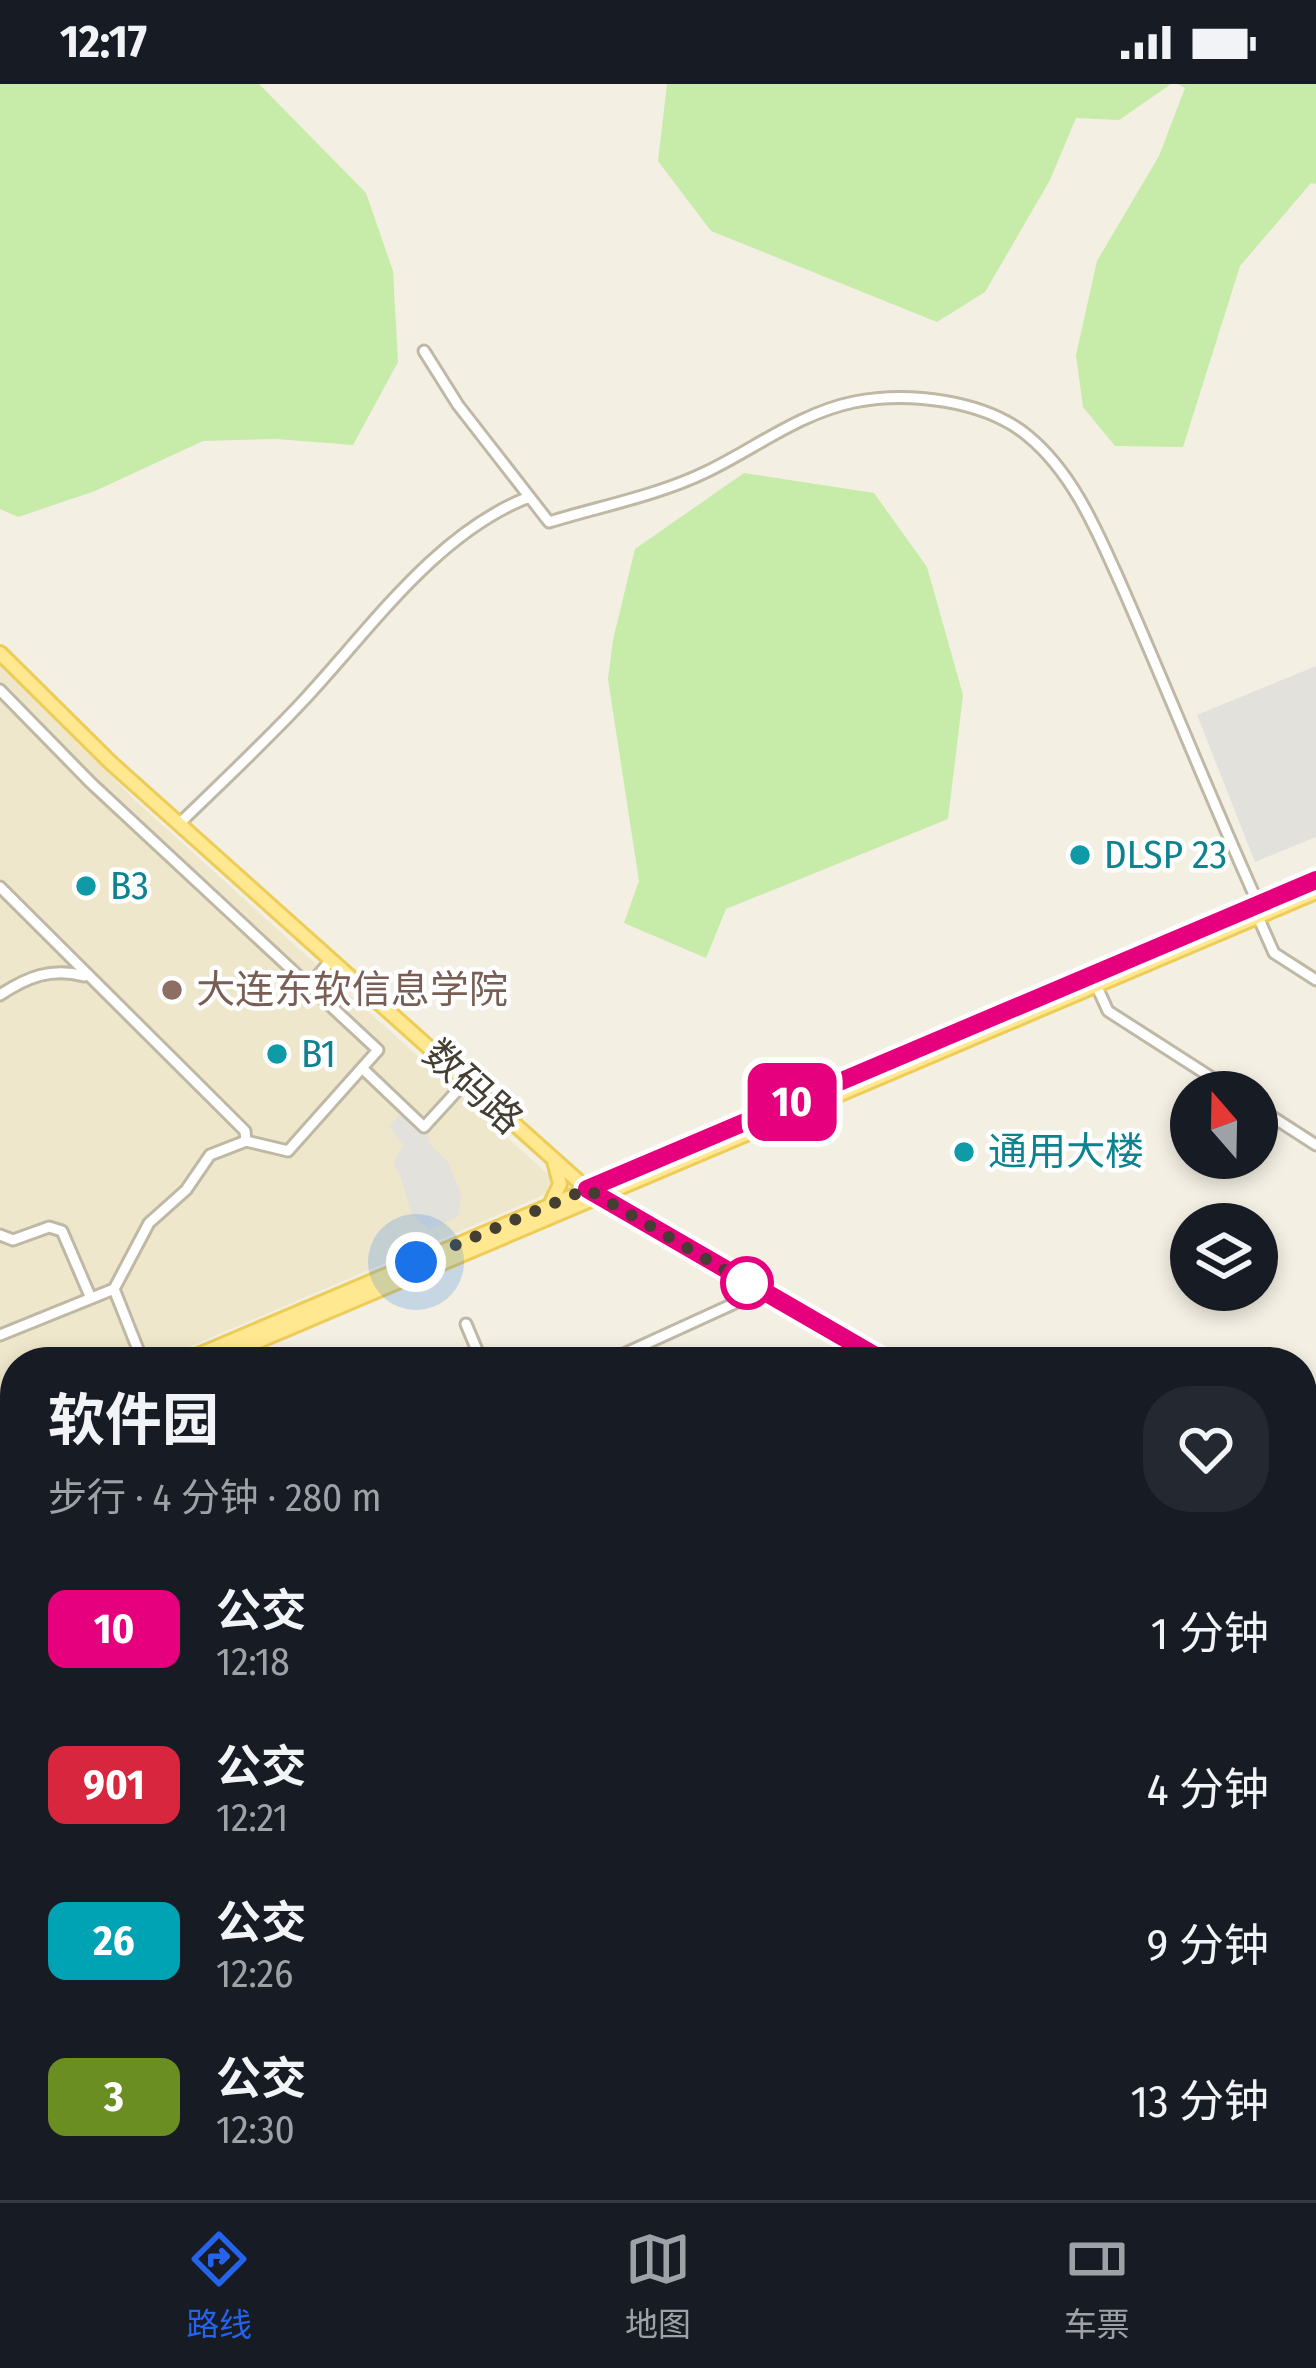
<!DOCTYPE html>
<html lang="zh">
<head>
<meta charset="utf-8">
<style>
  :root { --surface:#171b24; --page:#242831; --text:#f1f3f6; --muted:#9ea1a6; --line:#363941; --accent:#2563eb }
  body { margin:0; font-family:"Fira Sans Condensed","Noto Sans SC",sans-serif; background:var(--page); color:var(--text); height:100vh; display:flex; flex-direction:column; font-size:45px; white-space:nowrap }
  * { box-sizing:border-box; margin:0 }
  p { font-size:39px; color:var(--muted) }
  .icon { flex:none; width:66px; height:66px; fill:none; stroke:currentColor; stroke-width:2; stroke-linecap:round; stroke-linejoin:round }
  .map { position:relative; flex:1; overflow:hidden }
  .side { position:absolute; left:0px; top:1263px; width:1317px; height:855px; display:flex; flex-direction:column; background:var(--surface); border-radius:48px 48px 0 0; box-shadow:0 6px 18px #0003 }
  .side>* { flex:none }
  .badge { padding:0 24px; border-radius:18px; font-size:42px; line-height:78px }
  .needle { width:78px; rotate:340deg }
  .controls { position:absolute; left:1170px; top:987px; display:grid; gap:24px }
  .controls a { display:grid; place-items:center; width:108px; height:108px; border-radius:50%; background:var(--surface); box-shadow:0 6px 18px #0003; font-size:60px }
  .you { position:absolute; width:60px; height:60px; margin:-30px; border:9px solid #fff; border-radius:50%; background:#1a73e8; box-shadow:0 0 0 18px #1a73e833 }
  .map>.badge { position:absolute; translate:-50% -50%; box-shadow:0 0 0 6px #fff }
  .round { display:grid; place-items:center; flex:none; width:126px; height:126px; border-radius:48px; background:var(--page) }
  .overview { display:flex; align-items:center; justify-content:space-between; height:204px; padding:0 48px }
  h1 { font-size:57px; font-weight:700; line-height:90px }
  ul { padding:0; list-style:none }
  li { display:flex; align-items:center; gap:36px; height:156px; padding:0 48px }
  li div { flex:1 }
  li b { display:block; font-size:45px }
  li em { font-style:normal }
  li .badge { min-width:132px; font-weight:700; text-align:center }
  .status { display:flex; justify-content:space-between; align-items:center; height:84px; padding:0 60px; background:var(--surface); direction:ltr }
  .status svg { height:33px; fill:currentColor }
  .tabs { display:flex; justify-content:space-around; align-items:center; height:168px; border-top:3px solid var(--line); background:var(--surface); font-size:33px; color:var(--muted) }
  .tabs a { display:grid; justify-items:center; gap:6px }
  .tabs .selected { color:var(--accent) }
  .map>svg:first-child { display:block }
  .residential { fill:#e8e2d0 }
  .education { fill:#eee7cb }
  .green { fill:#c7eba8 }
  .parking { fill:#e3e1dc }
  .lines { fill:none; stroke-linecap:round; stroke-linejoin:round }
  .minor-casing { stroke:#bfb8a5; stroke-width:15 }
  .major-casing { stroke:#edcc57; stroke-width:18 }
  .minor { stroke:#fff; stroke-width:9 }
  .major { stroke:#ffe890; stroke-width:12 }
  .rail { stroke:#949494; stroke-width:3; stroke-dasharray:15 15; stroke-linecap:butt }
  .line-casing { stroke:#fff; stroke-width:27 }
  .line { stroke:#e6007e; stroke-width:18 }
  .walk { stroke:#453f33; stroke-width:12; stroke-dasharray:0 21.6 }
  .culture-dot { fill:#0f9aa8; stroke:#fff; stroke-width:4.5 }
  .education-dot { fill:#8d6e63; stroke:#fff; stroke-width:4.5 }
  .stop-dot { fill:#fff; stroke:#e6007e; stroke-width:6 }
  .labels { text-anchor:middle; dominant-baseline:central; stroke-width:9; stroke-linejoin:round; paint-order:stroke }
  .culture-label { font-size:39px; fill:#0d838f; stroke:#fff; text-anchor:start }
  .education-label { font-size:39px; fill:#785e54; stroke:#fff; text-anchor:start }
  .street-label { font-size:39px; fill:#453f33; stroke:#fff }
</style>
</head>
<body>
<div class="status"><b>12:17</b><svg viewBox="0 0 49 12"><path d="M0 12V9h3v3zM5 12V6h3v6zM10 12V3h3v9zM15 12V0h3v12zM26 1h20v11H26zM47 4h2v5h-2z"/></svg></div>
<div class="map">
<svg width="1316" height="2116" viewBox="0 0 1316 2116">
  <rect width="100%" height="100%" fill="#f3efe3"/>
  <path class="residential" d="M15,1455V1771L0,1763V1461Z"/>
  <path class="education" d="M0,580L137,718L551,1093L546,1110L154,1278H15V1338L0,1344Z
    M0,1772L15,1780V2103H396L397,2116H0Z
    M1316,1820V2116H1165L1158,2103H1302V1831Z
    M963,2103H1108L1115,2116H932Z"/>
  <path class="green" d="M0,0H259L366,109L393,187L398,278L353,361L276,355L203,357L95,407L18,433L0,425Z
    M667,0H1171L1119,36L1076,34L1050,96L985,208L937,238L711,147L658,77Z
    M1178,0H1316V100L1311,99L1240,182L1183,363L1115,362L1083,323L1076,271L1097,177L1159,72L1185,4Z
    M744,389L874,409L927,483L963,611L948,735L726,825L706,874L624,839L639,797L608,595L613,556L635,465Z"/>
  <path class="parking" d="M1316,582V753L1255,778L1197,631Z
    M402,1028L429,1052V1059L448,1078L461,1110L459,1132L429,1146L411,1129L400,1091L393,1080L403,1061L389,1042Z"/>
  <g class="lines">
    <defs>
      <path id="minor" d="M424,267L458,321L549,438C598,423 659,411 706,388C754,365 800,329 854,318C908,307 985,316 1028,352C1073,389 1097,447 1120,498C1168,607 1212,718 1261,826
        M0,606L91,699L378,966L288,1067L246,1057L245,1047L0,803
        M179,740C221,699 264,659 304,616C371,544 436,449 529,413
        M1258,833L1274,869L1316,896
        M309,902L331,876
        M1097,903L1108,927L1234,1008
        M0,911C27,893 52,883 84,892
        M362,984L424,1043L466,997
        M1257,1023L1316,1061
        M0,1151L13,1156L49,1143L62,1147L90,1212
        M466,1240L482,1278
        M0,1251L114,1205
        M143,1278L114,1205L149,1139L186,1106L210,1071L246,1057
        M606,1278L744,1215L757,1204
        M0,1650L15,1673
        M0,1789L15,1799
        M0,1863L15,1857
        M0,1920L15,1939
        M1302,1928L1316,1918
        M0,1954L15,1980
        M1302,2033L1316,2048
        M142,2103L144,2116
        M384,2103L385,2116
        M416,2103L417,2116
        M684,2103L685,2116
        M1099,2103L1106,2116
        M1126,2103L1133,2116
        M95,2116L127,2103"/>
      <path id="major" d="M0,569L111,679L587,1105L886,1278
        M551,1119L560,1100L554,1077
        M182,1278L1316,796
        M209,1278L1316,808
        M0,1357L15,1351
        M0,1369L15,1362
        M1302,1424L1316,1400
        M1302,1454L1316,1478
        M1303,1455L1316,1424
        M1302,1533L1316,1511
        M1302,1540L1316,1561
        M1302,1557L1316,1578
        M615,2116L630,2103"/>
    </defs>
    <use href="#minor" class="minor-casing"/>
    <use href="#major" class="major-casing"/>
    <use href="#minor" class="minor"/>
    <use href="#major" class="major"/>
    <path class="rail" d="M409,2103L410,2116"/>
  </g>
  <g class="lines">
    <defs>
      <path id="line" d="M886,1278L587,1105L1316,796"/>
    </defs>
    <use href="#line" class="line-casing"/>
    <use href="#line" class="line"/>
    <path class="walk" d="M416,1178L587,1105L747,1199"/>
  </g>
  <g class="culture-dot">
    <circle cx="1080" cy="771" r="12"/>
    <circle cx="86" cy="802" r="12"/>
    <circle cx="277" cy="970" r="12"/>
    <circle cx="964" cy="1068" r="12"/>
  </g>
  <circle class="education-dot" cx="172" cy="906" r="12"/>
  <circle class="stop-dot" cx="747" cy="1199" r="24"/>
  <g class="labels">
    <g class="culture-label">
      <text x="1104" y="771">DLSP 23</text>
      <text x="110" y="802">B3</text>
      <text x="301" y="970">B1</text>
      <text x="988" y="1068">通用大楼</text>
    </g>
    <g class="education-label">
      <text x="196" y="906">大连东软信息学院</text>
    </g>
    <g class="street-label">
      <text transform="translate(473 1003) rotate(42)">数码路</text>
    </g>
  </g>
</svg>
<div class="controls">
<a><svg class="needle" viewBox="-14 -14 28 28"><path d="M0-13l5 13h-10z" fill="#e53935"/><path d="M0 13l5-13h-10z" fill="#9ea1a6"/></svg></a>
<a><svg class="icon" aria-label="layers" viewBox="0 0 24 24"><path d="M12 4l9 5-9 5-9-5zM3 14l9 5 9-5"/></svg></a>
</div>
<div class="you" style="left:416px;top:1178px"></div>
<b class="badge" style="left:792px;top:1018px;background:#e6007e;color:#fff">10</b>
<section class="side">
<div class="overview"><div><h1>软件园</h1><p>步行 · 4 分钟 · 280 m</p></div><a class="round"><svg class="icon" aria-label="heart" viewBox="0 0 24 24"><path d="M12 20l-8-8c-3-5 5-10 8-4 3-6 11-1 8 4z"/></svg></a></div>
<ul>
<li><span class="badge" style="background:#e6007e;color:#fff">10</span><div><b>公交</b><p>12:18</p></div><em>1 分钟</em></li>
<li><span class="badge" style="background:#d7263d;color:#fff">901</span><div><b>公交</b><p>12:21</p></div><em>4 分钟</em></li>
<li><span class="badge" style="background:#00a3b4;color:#fff">26</span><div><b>公交</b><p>12:26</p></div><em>9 分钟</em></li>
<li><span class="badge" style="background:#6b8e23;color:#fff">3</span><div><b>公交</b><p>12:30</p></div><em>13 分钟</em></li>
</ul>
</section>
</div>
<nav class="tabs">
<a class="selected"><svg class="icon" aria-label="directions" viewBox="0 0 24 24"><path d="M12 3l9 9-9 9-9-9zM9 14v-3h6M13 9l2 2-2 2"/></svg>路线</a>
<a><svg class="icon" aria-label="map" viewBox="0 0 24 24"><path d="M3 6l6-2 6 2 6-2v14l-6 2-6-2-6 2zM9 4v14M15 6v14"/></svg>地图</a>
<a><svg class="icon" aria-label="tickets" viewBox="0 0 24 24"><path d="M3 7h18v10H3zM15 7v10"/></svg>车票</a>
</nav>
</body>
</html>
